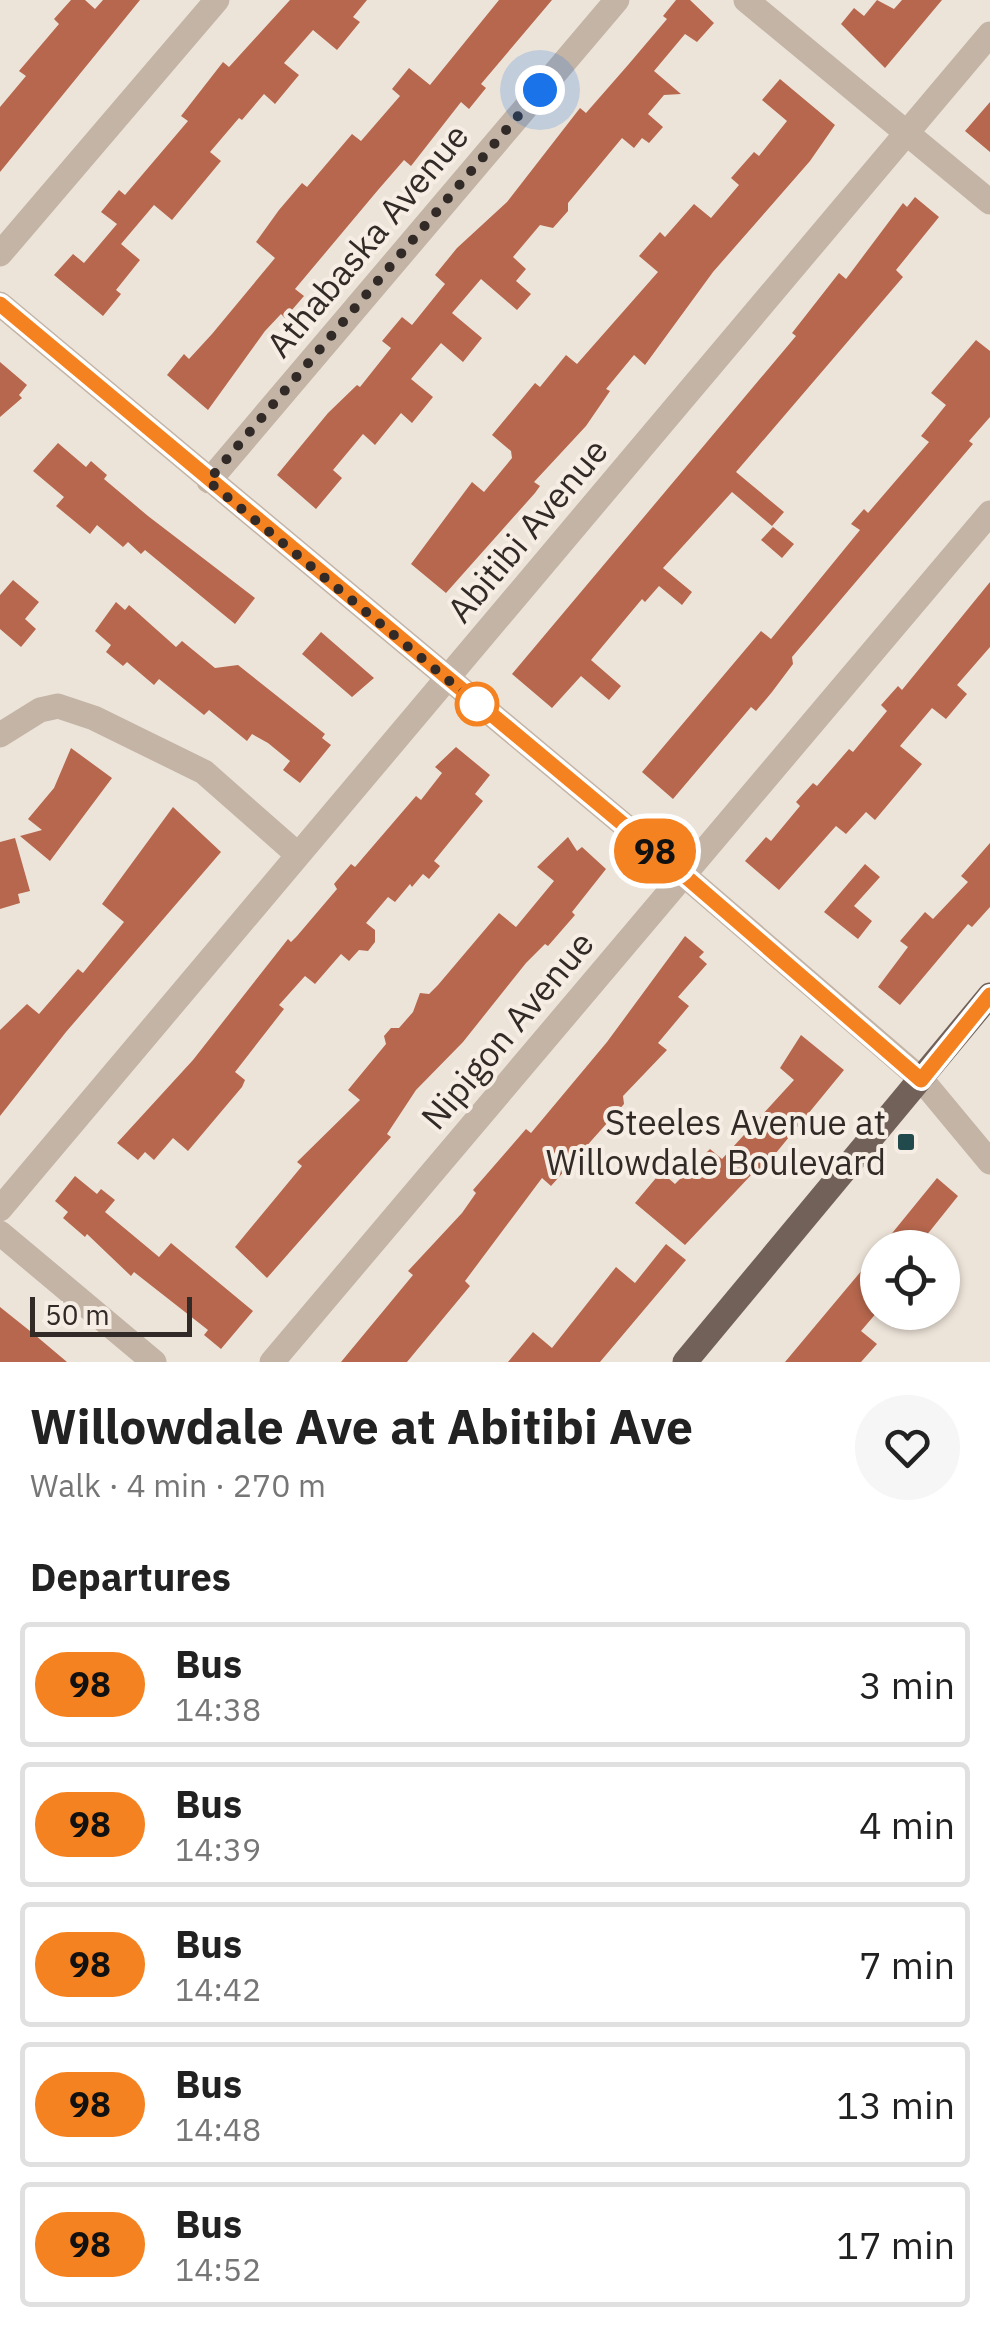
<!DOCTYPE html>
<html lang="en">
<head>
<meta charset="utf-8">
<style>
  :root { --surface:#fff; --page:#f6f6f6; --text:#222; --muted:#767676; --line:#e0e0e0 }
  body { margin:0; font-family:"IBM Plex Sans",sans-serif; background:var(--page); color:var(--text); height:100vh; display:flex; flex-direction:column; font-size:38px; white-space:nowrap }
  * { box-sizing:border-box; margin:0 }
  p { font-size:32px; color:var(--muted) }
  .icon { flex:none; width:55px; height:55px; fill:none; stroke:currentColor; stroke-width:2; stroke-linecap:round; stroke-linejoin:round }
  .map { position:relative; height:1362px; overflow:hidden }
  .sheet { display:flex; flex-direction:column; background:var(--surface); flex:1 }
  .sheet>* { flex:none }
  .badge { padding:0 20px; border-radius:32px; font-size:35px; line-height:65px }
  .fabs { position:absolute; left:860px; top:1230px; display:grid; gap:20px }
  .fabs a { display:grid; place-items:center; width:100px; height:100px; border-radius:50%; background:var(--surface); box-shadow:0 2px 8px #0004; font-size:50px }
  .scale { position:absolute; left:30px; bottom:25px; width:162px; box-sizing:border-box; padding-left:10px; border:5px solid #312a26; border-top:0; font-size:28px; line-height:35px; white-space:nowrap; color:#312a26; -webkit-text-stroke:8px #f6eee4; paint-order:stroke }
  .you { position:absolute; width:50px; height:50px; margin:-25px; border:8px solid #fff; border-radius:50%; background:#1a73e8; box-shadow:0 0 0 15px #1a73e833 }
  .map>.badge { position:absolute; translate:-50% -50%; box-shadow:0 0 0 5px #fff }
  h2 { padding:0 30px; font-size:38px; line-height:90px }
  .round { display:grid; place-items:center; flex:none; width:105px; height:105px; border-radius:52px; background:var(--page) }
  .overview { display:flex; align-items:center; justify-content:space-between; height:170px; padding:0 30px }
  h1 { font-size:48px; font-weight:700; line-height:75px }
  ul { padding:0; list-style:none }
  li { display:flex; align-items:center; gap:30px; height:125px; margin:0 20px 15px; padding:0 10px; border:5px solid var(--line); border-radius:10px }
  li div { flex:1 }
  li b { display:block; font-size:38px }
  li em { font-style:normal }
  li .badge { min-width:110px; font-weight:700; text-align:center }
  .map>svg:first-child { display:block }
  .building { fill:#b6674d }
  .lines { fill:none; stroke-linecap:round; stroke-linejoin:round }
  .minor { stroke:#c3b4a6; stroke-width:25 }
  .major { stroke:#716159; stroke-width:25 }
  .line-casing { stroke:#fff; stroke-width:22 }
  .line { stroke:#f58220; stroke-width:15 }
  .walk { stroke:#312a26; stroke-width:10; stroke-dasharray:0 18 }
  .stop-dot { fill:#fff; stroke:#f58220; stroke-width:5 }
  .poi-dot { fill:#214a4d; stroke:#f6eee4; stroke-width:4 }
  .labels { text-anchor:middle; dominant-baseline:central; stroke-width:8; stroke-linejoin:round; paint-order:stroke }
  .street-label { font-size:35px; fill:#312a26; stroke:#f6eee4 }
  .poi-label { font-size:35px; fill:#312a26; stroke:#f6eee4; text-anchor:end }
</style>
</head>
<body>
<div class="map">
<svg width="990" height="1362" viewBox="0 0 990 1362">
  <rect width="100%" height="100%" fill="#ede4d9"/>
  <path class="building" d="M71,0H85L95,9L103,0H140L0,172V107L26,76L19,71L59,24L54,19Z
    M290,0H367L353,17L360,22L337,50L313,30L284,63L299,75L275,104L264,94L242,120L239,118L210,152L221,161L172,220L154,205L121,244L140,260L116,290L121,294L103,316L54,275L73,254L84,263L117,224L101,212L119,190L125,195L188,121L181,116L223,62L229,67Z
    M499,0H552L481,84L486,88L469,109L461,102L411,166L404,160L378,190L295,289L304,296L285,318L281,314L265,331L208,410L167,375L184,354L189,359L212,334L275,258L256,242L279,210L302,183L307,187L352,134L361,141L400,96L392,89L409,68L430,85Z
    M676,0H690L714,23L697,42L685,34L654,71L681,94L664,95L648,114L663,127L649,143L642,138L634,148L622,138L568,203V211L553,228L540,225L513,257L526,269L516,281L531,294L517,310L481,279L452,313L482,338L463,362L441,343L411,379L433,397L412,423L401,413L375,445L363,434L333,470L342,478L316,509L277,475L328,413L357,385L360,387L391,348L382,341L402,317L412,325L445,284L435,275L457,248L507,202L580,108L586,113L628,65L667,19L663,16Z
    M877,0L894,9L902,0H942L885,68L841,24L854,8L864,16Z
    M780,79L835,125L810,161L713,272L645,365L634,355L606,389L610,391L586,426L534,482L540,486L535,493L446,593L411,564L472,482L484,492L512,458L511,451L492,435L535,383L540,387L566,355L577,364L658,272L639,256L660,232L665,237L694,204L711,218L739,185L731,178L754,152L759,156L787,121L762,100Z
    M990,102V152L965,131Z
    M915,197L939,217L896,270L903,277L736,472L784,512L772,526L732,492L663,568L692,592L682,605L659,586L645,602L642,599L591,660L621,686L609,700L581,676L552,708L512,674L796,336L792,333L839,273L846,279L903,203L907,207Z
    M976,340L990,351V417L969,441L973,444L792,657L793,664L772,692L756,711L751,707L673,799L642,772L761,631L771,639L860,530L851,524L864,509L868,513L929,442L921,436L946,405L931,393Z
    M0,362L27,385L19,395L22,398L0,417Z
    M58,443L86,467L91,461L107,475L104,479L148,516L255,598L235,624L145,550L141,554L128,542L123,547L97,525L90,534L56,506L64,497L33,471Z
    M773,527L794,544L782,558L761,540Z
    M13,580L39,602L25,619L36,629L21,647L0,629V595Z
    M990,582V647L957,685L967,694L946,719L932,708L900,746L922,764L875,820L866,812L846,834L836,826L779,890L745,861L766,837L771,841L800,806L796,802L813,783L817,786L849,749L853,752L887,711L881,705L898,686L902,690Z
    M116,602L125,610L129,605L176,647L182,641L215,668L238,665L325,734L322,738L331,745L300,783L283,770L290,761L268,743L252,734L247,741L209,710L204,715L159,679L154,685L127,662L123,666L106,652L111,645L95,631Z
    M321,632L374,678L352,697L302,654Z
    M456,747L490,775L475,794L483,801L434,861L440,866L429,879L423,874L412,887L410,884L395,902L388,897L366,923L375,930V942L368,951L359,950L349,961L341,954L315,984L305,976L279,1005L284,1009L235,1072L245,1080L242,1087L188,1151L173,1138L154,1160L145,1152L138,1160L117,1143L193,1060L288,939L291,942L297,936L337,889L334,884L351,864L355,867L416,796L421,800L442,773L435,767Z
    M71,748L112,778L50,861L20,836L42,830L28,819L54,788Z
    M173,807L221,852L66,1032L0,1116V1030L27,1004L39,1014L78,969L83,973L124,922L102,904Z
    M568,837L577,851L582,847L606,869L572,912L575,915L548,946L545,944L526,963L463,1042L416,1090L387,1134L391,1137L267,1278L235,1247L302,1166L297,1162L360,1100L348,1090L386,1044L384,1036L391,1028H399L413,1012L420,993L429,994L438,985L499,913L516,927L554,881L537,867Z
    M15,838L30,891L18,894L20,903L0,909V842Z
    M990,843V907L972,927L968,924L900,1005L878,987L908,947L900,941L925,912L933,919L968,882L961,876Z
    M865,864L880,877L854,906L872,921L858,939L824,912Z
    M685,936L704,952L699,957L707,964L678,997L689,1006L658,1043L667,1050L623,1096L624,1104L551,1186L542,1178L465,1281L470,1286L407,1362H341L413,1275L408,1271L462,1213L476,1193L473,1190L526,1129L531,1133L607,1042Z
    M801,1035L844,1070L758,1175L754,1172L685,1245L635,1203L661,1172L675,1184L710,1149L722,1159L794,1080L780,1068Z
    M75,1176L97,1194L101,1189L115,1200L105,1212L159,1257L171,1243L253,1311L221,1349L204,1335L208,1330L134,1272L131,1276L87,1234L85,1237L63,1218L68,1212L55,1201Z
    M937,1178L958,1196L930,1231L915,1248H880Z
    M666,1244L686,1260L600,1362H508L533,1332L552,1348L616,1267L635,1283Z
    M878,1251V1311L861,1331L877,1344L861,1362H785Z
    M0,1307L35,1335L67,1362H0Z"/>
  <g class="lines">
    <path class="minor" d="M746,0L990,202
      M0,254L217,0
      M0,304L684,875L921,1079L990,1162
      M209,481L617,0
      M0,735L40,710L58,706L94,718L204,772L297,854
      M0,1209L990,34
      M0,1233L154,1362
      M272,1362L990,513"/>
    <path class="major" d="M685,1362L990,995"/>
  </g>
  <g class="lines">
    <defs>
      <path id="line" d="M0,304L684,875L921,1080L990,995"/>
    </defs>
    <use href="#line" class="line-casing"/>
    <use href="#line" class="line"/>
    <path class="walk" d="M477,704L208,481L540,90"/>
  </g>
  <circle class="stop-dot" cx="477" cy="704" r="20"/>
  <rect class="poi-dot" x="896" y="1132" width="20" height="20" rx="5"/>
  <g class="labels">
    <g class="street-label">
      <text transform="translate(367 240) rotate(-50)">Athabaska Avenue</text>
      <text transform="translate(527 530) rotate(-50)">Abitibi Avenue</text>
      <text transform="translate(507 1030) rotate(-50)">Nipigon Avenue</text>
    </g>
    <g class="poi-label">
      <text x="886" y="1122">Steeles Avenue at<tspan x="886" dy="40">Willowdale Boulevard</tspan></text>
    </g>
  </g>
</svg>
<div class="fabs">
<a><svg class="icon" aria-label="locate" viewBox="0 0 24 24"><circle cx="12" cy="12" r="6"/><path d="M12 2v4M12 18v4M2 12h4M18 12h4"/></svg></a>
</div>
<div class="scale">50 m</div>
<div class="you" style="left:540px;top:90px"></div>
<b class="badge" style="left:655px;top:851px;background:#f58220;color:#111">98</b>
</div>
<section class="sheet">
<div class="overview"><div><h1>Willowdale Ave at Abitibi Ave</h1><p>Walk · 4 min · 270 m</p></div><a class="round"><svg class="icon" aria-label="heart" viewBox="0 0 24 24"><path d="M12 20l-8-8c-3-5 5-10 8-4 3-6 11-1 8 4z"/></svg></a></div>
<h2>Departures</h2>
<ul>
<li><span class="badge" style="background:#f58220;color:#111">98</span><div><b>Bus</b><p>14:38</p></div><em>3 min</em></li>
<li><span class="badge" style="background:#f58220;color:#111">98</span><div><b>Bus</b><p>14:39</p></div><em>4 min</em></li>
<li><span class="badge" style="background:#f58220;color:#111">98</span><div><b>Bus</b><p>14:42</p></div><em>7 min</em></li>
<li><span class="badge" style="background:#f58220;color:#111">98</span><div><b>Bus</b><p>14:48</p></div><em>13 min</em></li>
<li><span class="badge" style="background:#f58220;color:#111">98</span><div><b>Bus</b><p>14:52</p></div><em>17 min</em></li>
</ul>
</section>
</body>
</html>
